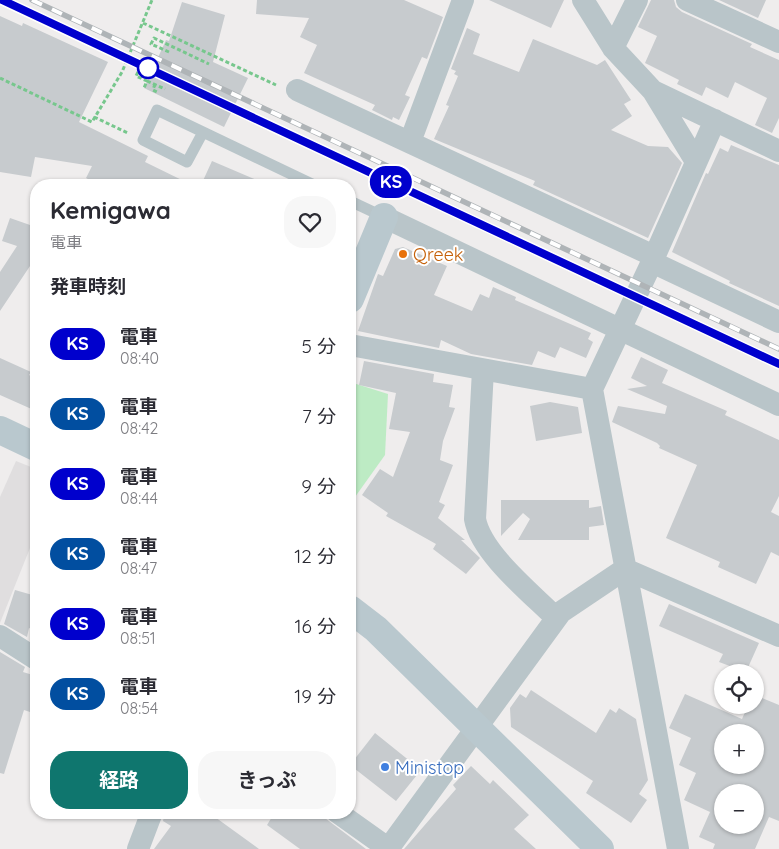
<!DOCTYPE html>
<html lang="ja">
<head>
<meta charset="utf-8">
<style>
  :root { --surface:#fff; --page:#f7f7f7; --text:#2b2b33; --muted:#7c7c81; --accent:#0f766e }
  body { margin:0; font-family:Quicksand,"Noto Sans JP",sans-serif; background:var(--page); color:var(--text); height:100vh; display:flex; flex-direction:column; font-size:19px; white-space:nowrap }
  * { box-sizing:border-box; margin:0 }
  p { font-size:16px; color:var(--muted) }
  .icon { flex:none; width:28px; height:28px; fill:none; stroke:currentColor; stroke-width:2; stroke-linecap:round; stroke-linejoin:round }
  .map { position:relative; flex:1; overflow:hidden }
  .panel { position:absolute; left:30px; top:179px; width:326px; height:640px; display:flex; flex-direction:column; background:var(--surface); border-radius:20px; box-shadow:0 1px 4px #0004 }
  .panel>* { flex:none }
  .badge { padding:0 10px; border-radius:16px; font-size:18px; line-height:32px }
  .fabs { position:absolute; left:714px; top:664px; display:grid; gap:10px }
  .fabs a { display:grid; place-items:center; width:50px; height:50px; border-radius:50%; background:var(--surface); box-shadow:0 1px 4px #0004; font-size:25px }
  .map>.badge { position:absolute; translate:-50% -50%; box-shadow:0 0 0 2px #fff }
  h2 { padding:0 20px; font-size:19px; line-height:45px }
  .round { display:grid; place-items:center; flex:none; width:52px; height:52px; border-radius:20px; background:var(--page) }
  .overview { display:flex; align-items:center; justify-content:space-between; height:85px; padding:0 20px }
  h1 { font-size:24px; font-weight:700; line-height:38px }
  .cta { display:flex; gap:10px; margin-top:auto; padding:10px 20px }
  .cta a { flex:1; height:58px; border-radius:20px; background:var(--accent); color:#fff; font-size:20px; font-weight:700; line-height:58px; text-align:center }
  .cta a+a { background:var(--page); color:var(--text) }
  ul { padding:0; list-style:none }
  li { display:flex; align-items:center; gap:15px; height:70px; padding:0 20px }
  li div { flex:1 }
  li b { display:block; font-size:19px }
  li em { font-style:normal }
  li .badge { min-width:55px; font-weight:700; text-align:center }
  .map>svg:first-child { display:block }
  .education { fill:#e0dedf }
  .green { fill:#bdebc4 }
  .building { fill:#c7cbce; fill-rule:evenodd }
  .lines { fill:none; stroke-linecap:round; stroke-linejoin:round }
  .path { stroke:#77c78d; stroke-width:3; stroke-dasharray:4 2.5; stroke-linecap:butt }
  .lane { stroke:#b9c5c9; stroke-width:11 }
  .street { stroke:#b9c5c9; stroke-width:22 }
  .secondary { stroke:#b9c8ce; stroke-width:28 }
  .rail-casing { stroke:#afb4b7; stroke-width:5.5 }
  .rail { stroke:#fff; stroke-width:4; stroke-dasharray:11; stroke-linecap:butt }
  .line-casing { stroke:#fff; stroke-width:11 }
  .line { stroke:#0000cd; stroke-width:8 }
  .stop-dot { fill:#fff; stroke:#0000cd; stroke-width:2.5 }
  .food-dot { fill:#e8710a; stroke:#fff; stroke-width:2 }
  .shop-dot { fill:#3f7fe0; stroke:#fff; stroke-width:2 }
  .labels { text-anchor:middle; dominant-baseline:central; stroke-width:4; stroke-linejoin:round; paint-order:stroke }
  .food-label { font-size:18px; fill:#c56008; stroke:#fff; text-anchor:start }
  .shop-label { font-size:18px; fill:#366cbe; stroke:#fff; text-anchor:start }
</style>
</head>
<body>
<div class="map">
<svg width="779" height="849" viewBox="0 0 779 849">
  <rect width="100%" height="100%" fill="#efeded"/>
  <path class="education" d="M16,461L36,469V533L0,623V497Z"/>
  <path class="green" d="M350,382L388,394L385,455L350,504Z"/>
  <path class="building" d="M257,0H404L443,17L427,59L422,57L405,95L410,97L399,120L393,117L392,120L372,110L375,105L304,73L317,45L300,37L309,18L256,14Z
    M489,0H564L551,28Z
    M651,0H674L676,7L682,12L752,44L750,47L779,60V118L772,133L755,125L767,98L735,82L728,98L706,87L702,96L677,84L679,80L645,63L657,36L638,27Z
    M719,0H766L758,18Z
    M182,2L225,15L213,62L248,78L224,127L144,88L166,40L169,41Z
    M0,16L22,26L23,23L108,62L79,122L148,156L145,162L192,185H99L86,178L92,166L35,157L31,177L0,172Z
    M467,28L480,34L473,54L519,72L533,39L597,65L605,60L631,100L624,104L632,116L611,130L648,146L668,147L682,163L648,238L533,185L535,181L434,139L449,106L446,105L458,76L454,74L456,71L451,69Z
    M731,145L779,165V306L729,283L730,281L672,252L706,173L708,174L720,148L728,152Z
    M212,161L268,185H201Z
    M36,216V257L0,311V272L17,246L2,241L10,218L30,225Z
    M403,247L447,266L434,295L472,311L480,294L489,298L493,287L516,297L515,300L591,333L588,339L593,342L586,358L560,347L555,358L538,351L532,365L471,354L441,340L439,348L358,331L378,274L383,276L395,249Z
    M641,357L668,370L662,383L727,411L725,415L779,440V496L771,512L779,516V556L771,552L756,584L718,567L720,562L666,538L697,465L659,448L660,446L657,443L612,422L618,406L665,414L667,406L627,389L647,386L631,378Z
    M0,358L31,372L29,375L36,379V411L0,395Z
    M364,361L434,374L433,382L453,385L449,407L455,408L443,441L440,460L453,465L439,502L445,505L438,518L465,540H461L480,558L466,574L433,549L436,544L386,516L388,513L362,495L380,469L393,477L410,432L389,429L396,393L359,385Z
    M550,402L578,407L582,433L536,441L530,406Z
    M501,500H589V508L601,506L604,525L589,527V540H518L530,519L523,513L501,536Z
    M15,590L36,596V631L29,628L27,637L4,624Z
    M669,604L759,643L746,672L719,662L723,654L659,626Z
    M0,652L25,667L23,672L36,676V714L24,710L4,774L0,773Z
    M531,690L596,733L610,709L616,713L619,708L636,719L648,780L639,794L647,800L631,823L586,793L593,781L511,727L510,708L520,694L526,698Z
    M685,694L742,719L748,705H755V695L779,705V821L769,817L755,849H713L715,844L699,837L710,812L684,800L696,773L679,765L691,738L669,728ZM722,732H755V765H722ZM722,792H755V825H722Z
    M375,733L421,770L396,801L350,765Z
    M471,766L490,784L493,780L529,815L514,829L536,849H404L456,789L453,785Z
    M165,812H208L259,849H154L171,826L163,821Z
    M275,812H317L366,849H300L267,825Z"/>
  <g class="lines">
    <path class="path" d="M143,23L276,85
      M169,52L151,44L154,38L209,64
      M138,72L136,76L147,81L144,88
      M0,78L92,122L122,72L152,0
      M147,81L165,89
      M155,84L153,90L157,92
      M94,117L128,133"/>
    <path class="lane" d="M202,134L187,162L143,140L157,110L314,185
      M350,201L384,217"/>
    <path class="street" d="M583,0L613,48L653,91L779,151
      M687,0L779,42
      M613,48L637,0
      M297,90L654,256
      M653,91L695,160
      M410,142L463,0
      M384,217L779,405
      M652,262L779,322
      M350,345L592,389
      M483,370L475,519C481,553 531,593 556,618
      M0,636L36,659
      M337,812L389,849
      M138,849L152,812
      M388,849L561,612L625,569L779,636
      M678,849L592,389L652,262L715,120"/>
    <path class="secondary" d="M350,299L384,217
      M0,430L36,447
      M350,609L376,629L600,849"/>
    <defs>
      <path id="rail" d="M3,0L779,364
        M32,0L779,349"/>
    </defs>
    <use href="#rail" class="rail-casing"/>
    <use href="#rail" class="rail"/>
  </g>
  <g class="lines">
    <defs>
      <path id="line" d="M2,0L779,364"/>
    </defs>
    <use href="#line" class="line-casing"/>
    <use href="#line" class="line"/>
  </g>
  <circle class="stop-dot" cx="148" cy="68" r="10"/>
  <circle class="food-dot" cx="403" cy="254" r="5"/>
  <circle class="shop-dot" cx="385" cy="767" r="5"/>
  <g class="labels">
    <g class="food-label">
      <text x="413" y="254">Qreek</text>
    </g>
    <g class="shop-label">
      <text x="395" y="767">Ministop</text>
    </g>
  </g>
</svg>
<div class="fabs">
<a><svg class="icon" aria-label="locate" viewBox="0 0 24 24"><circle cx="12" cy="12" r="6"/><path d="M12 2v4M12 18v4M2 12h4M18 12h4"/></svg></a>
<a>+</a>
<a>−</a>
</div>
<b class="badge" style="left:391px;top:182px;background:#0000cd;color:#fff">KS</b>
<section class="panel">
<div class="overview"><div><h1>Kemigawa</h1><p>電車</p></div><a class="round"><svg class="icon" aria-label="heart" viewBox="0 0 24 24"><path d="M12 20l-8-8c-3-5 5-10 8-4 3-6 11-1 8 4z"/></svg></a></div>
<h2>発車時刻</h2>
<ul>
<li><span class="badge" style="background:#0000cd;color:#fff">KS</span><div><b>電車</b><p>08:40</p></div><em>5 分</em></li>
<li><span class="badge" style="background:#014ea0;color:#fff">KS</span><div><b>電車</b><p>08:42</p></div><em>7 分</em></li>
<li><span class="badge" style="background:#0000cd;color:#fff">KS</span><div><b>電車</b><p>08:44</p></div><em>9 分</em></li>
<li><span class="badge" style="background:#014ea0;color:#fff">KS</span><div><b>電車</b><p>08:47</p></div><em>12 分</em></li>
<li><span class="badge" style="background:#0000cd;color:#fff">KS</span><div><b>電車</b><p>08:51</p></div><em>16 分</em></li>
<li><span class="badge" style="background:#014ea0;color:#fff">KS</span><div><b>電車</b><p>08:54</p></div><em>19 分</em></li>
</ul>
<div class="cta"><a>経路</a><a>きっぷ</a></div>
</section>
</div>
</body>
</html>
